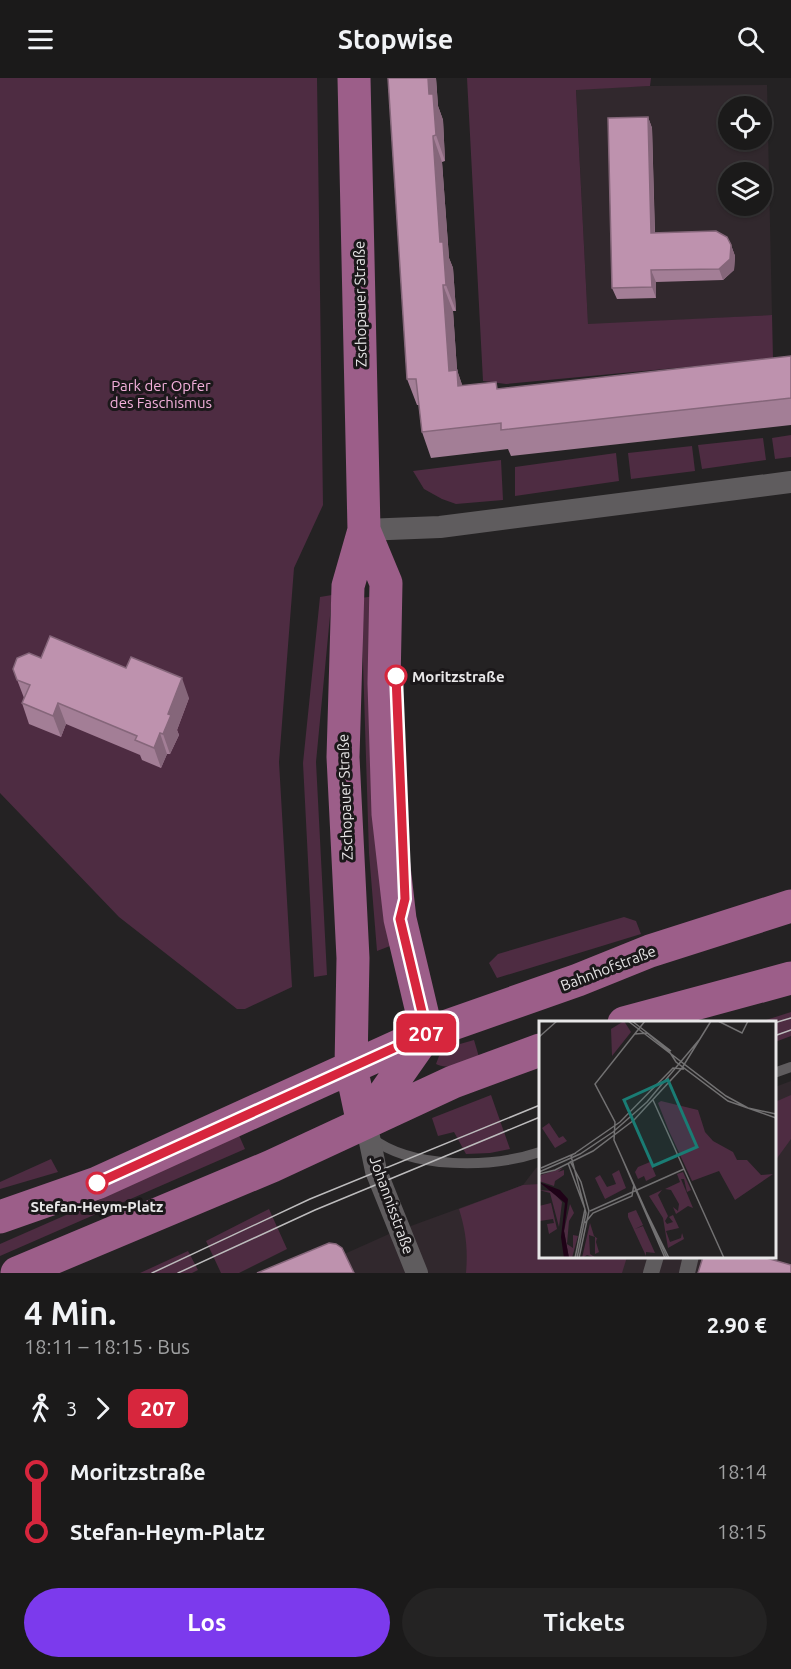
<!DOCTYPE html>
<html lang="de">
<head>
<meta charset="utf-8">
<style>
  :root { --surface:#1b1a1a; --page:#242323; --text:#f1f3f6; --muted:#a0a1a2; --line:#393839; --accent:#7c3aed }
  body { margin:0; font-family:Ubuntu,sans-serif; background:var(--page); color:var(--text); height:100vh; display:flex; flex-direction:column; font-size:22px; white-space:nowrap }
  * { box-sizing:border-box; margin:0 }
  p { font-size:20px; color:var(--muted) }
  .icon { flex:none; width:33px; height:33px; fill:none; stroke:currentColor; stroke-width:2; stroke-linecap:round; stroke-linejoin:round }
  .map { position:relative; height:1195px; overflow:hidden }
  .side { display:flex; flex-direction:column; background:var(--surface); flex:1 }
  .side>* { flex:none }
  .badge { padding:0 12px; border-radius:9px; font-size:21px; line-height:39px }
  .buttons { position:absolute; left:718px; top:18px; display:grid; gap:12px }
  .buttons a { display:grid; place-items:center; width:54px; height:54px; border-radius:50%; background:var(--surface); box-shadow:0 2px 4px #0004,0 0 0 2px var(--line); font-size:30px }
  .map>.badge { position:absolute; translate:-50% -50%; box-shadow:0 0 0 3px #fff }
  .legs { display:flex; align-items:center; gap:9px; height:66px; padding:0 24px; font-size:20px }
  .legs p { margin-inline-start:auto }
  .head { display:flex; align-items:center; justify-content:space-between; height:102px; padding:0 24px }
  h1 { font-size:33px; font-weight:600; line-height:45px }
  .primary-button { display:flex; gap:12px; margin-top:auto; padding:12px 24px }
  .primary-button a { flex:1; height:69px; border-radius:36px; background:var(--accent); color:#fff; font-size:24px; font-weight:600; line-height:69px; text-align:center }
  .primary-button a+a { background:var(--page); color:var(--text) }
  ul { padding:0 24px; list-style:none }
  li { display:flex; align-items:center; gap:21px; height:60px; font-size:22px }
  li i { display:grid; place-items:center; width:9px; height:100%; margin:0 8px; background:currentColor }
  li i::after { content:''; width:15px; height:15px; margin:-8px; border:4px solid; border-radius:50%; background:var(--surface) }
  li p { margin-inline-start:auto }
  li:first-child i { background:linear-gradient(#0000 50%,currentColor 0) }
  li:last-child i { background:linear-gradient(currentColor 50%,#0000 0) }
  header { display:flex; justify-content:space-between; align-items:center; height:78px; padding:0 24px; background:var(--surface); font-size:27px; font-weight:600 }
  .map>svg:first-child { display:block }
  .built { fill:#31282d; fill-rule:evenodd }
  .green { fill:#4e2c42 }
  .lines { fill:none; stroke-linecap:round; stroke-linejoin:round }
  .service { stroke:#5f5c5e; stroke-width:10 }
  .pedestrian { stroke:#5f5c5e; stroke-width:16 }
  .minor { stroke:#5f5c5e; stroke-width:22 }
  .primary { stroke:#9c5e89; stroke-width:33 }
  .tram { stroke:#bdbcbd; stroke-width:1.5 }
  .wall { fill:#a37e96 }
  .shaded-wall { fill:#85667a }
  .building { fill:#be92ae; stroke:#85667a; stroke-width:1.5 }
  .line-1-casing { stroke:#fff; stroke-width:14 }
  .line-1 { stroke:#d7263d; stroke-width:9 }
  .stop-1-dot { fill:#fff; stroke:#d7263d; stroke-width:3 }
  .labels { text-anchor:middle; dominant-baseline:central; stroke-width:6; stroke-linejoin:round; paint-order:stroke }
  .street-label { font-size:15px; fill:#e8e7e8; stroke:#1b181a }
  .park-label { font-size:15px; fill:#f3b0db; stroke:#1b181a }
  .stop-label { font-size:15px; font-weight:bold; fill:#e8e7e8; stroke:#1b181a; text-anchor:start }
  .inset-road { fill:none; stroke:#727172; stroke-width:1.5 }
  .view { fill:#1a7c74; fill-opacity:0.15; stroke:#1a7c74; stroke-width:3 }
  .inset-edge { fill:none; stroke:#e8e7e8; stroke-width:3 }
</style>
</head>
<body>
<header><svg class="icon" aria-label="menu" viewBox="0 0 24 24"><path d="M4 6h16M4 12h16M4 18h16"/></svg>Stopwise<svg class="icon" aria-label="search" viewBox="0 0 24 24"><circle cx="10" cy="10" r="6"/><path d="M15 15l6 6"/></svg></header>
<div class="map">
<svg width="791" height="1195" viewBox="0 0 791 1195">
  <rect width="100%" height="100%" fill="#242223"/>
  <path class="built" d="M767,7L772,237L588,247L576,11L650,8ZM729,28H762V62H729ZM729,94H762V128H729Z
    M791,1003V1195H302L389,1156L523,1107L536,1090L540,1088V1178H774L775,1009Z"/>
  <path class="green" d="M0,0H317L323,427L294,490L279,684L292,909L245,931H237L119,839L0,715Z
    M467,0H651L650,8L576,12L588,246L772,237L773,281L506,306L483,303Z
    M791,357V379L775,381L772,360Z
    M763,360L766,382L702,391L698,367Z
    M692,368L695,393L631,401L628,375Z
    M616,375L619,403L515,418V389Z
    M501,382L503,422L456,426L442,421L424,411L413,393Z
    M332,517L316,684L327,897L314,899L303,685L320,519Z
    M375,518L390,868L377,873L369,775L361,520Z
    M624,839L636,843L641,856L497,900L489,885L498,876Z
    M791,934V958L775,964L774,945L760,944Z
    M474,962L479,979C466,983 448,993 436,986L439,978L460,966Z
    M491,1017L510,1071L490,1075L466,1076L454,1054L438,1058L432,1040Z
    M791,1017V1061L775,1083V1024Z
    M238,1055L245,1071L0,1178V1166L91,1126Z
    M51,1081L58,1094L0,1111V1104Z
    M540,1106V1178L627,1179L622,1195H466C468,1172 466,1153 459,1131L523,1107Z
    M269,1131L287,1171L239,1195H221L206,1163Z
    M188,1173L198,1192L192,1195H140Z"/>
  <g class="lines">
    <path class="service" d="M774,995L791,989
      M370,1059C412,1092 492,1090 540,1074"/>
    <path class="pedestrian" d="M651,1195L656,1178
      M687,1195L691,1178"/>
    <path class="minor" d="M364,452L440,449L791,404
      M363,1046L369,1059L376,1093L417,1195"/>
    <path class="primary" d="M354,0L364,452L348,508L343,679L353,880L351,989L363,1046
      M364,452L386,505L384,605L388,736L400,841L427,955
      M624,945L791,900
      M364,1045L427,955
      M0,1139L97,1105L427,955L578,902L650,873L791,828
      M17,1195L272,1088L453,1004L540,972"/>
    <path class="tram" d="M774,945L791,940
      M774,958L791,952
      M152,1195L310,1121L540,1027
      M178,1195L315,1132L540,1039"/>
  </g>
  <path class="wall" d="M388,0H436L438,28L443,42L445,83L442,84L449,180L453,190L456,233H453L457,292L462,307L499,311L791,278V347L511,378L508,371L431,380L422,354L419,327H417L407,301Z
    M648,39L652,50L655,155L731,167L735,178L734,192L723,202L656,204V220L617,221L612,210Z
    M41,580L189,620L177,652L179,657L170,676H167L161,690L142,682L140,677L66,646L61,659L29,646L22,625L24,620L13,591Z"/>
  <path class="shaded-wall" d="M428,0H436L438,28L443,42L445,83L436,57L429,16Z
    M648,39L652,50L655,166L651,155Z
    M433,58L442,84L449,180L453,190L456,233L446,207L440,164Z
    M731,167L735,178L734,192L723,202L719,191Z
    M651,192L656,204V220L652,209Z
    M443,207L453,233L457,292L466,318L449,293Z
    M182,600L189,620L177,652L179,657L170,676L163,656L168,636Z
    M58,625L66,646L61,659L53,638Z
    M160,655L167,676L161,690L154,670Z"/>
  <path class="building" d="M388,0H428L429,16H433L436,57L433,58L440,164H443L446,207H443L449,293L457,292L458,308L496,304L497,311L791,278V320L501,352V345L422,354L416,301H407Z
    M648,39L651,155L716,153L727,159L731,167L730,181L719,191L651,192L652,209L612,210L608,40Z
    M50,558L126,590L131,579L182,600L168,636L171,637L163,656L160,655L154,670L135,662L137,658L58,625L53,638L22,625L30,607L17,602L13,591L17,580L29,575L41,580Z
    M329,1165L336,1166L342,1170L354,1195H257Z
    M703,1179H763L791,1187V1195H698Z"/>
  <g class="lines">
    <defs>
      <path id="line-1" d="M97,1105L427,955L400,841L405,821L396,598"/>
    </defs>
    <use href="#line-1" class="line-1-casing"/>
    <use href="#line-1" class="line-1"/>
  </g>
  <g class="stop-1-dot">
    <circle cx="396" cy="598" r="10"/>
    <circle cx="97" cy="1105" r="10"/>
  </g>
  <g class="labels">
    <g class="street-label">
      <text transform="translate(360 226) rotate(-91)">Zschopauer Straße</text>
      <text transform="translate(345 719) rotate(-92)">Zschopauer Straße</text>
      <text transform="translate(608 890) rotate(-21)">Bahnhofstraße</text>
      <text transform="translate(392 1127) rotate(70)">Johannisstraße</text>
    </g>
    <g class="park-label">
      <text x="161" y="307">Park der Opfer<tspan x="161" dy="17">des Faschismus</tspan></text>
    </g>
    <g class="stop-label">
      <text x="412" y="598">Moritzstraße</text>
      <text x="97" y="1128" text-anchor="middle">Stefan-Heym-Platz</text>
    </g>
  </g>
  <g transform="translate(539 943)">
    <rect width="237" height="237" fill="#242223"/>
    <path d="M85,0L92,11L73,35L72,8ZM122,80L159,89L166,111L174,120L194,131L198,139H208L222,154L234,153L196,179L180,150L153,160L130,110L119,82ZM10,102L20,117L24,115L28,120L16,127L3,107ZM111,141L117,155L107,160L105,155L99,158L96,151L99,146ZM24,147L19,151L25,149V154L16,160L15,165L0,160L2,154ZM80,149L87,167L66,178L56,157L61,154L68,166L77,163L73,153ZM144,151L152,169L148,171L145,158H142L154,187L149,185L137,193L134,186L139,190L140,183L132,169L126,168L141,161L138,153ZM0,169L13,170L23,181L20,206L11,172ZM123,169L119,174L129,195L126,200L128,203L134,201L130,196L134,194L140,207L127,210L131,221L142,217L143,212L145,218L129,227L124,197L110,175ZM12,182L18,208L10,213L8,203L15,202L14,198L1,200L0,185ZM31,183L35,192L30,200L28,223L34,227V214L39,215L33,237H30L25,210ZM97,189L104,204L96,208L104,205L116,232L107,231V235L89,196V192ZM51,202L55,215L62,220L58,217L57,221L60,231L56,233V216L50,214L51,233L57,237L48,234L43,237Z" fill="#4e2c42"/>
    <path d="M0,161L21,169L29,178L25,210L30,237H25L22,216L26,182Z" fill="#1f0217"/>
    <path class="inset-road" d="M89,0L187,75L209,87L237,93M93,0L132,30M106,0L56,63L76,101L75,119L128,237M179,0L203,12L209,0M96,13L108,12L130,30L137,41L189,80L237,97M0,16L18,0M114,79L185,237M83,137L126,237M31,140L42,161L50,190L40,237M29,142L46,188L36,237M2,147L37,132M0,151L41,133L74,111L108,81L160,19M0,153L16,149L54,130L95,99L143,47L172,0M97,170L130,237M51,190L145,148M46,202L54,192L93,175L95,163M38,237L47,192L32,135L81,101L134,47L145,48"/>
    <path class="view" d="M129,59L158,126L114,145L85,79Z"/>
    <rect width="237" height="237" class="inset-edge"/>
  </g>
</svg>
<div class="buttons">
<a><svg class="icon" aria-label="locate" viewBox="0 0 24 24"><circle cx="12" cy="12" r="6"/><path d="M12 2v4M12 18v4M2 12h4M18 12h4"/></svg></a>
<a><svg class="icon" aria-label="layers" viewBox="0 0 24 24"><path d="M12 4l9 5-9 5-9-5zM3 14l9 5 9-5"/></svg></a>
</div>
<b class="badge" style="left:426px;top:955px;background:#d7263d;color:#fff">207</b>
</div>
<section class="side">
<div class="head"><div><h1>4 Min.</h1><p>18:11 – 18:15 · Bus</p></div><b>2.90 €</b></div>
<div class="legs"><svg class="icon" aria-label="walk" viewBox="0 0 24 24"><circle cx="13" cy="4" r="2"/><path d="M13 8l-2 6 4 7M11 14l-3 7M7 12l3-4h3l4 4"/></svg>3<svg class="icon" aria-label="forward" viewBox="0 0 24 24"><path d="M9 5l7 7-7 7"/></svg><b class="badge" style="background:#d7263d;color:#fff">207</b></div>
<ul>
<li><i style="color:#d7263d"></i><b>Moritzstraße</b><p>18:14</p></li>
<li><i style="color:#d7263d"></i><b>Stefan-Heym-Platz</b><p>18:15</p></li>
</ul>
<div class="primary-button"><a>Los</a><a>Tickets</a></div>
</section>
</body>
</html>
